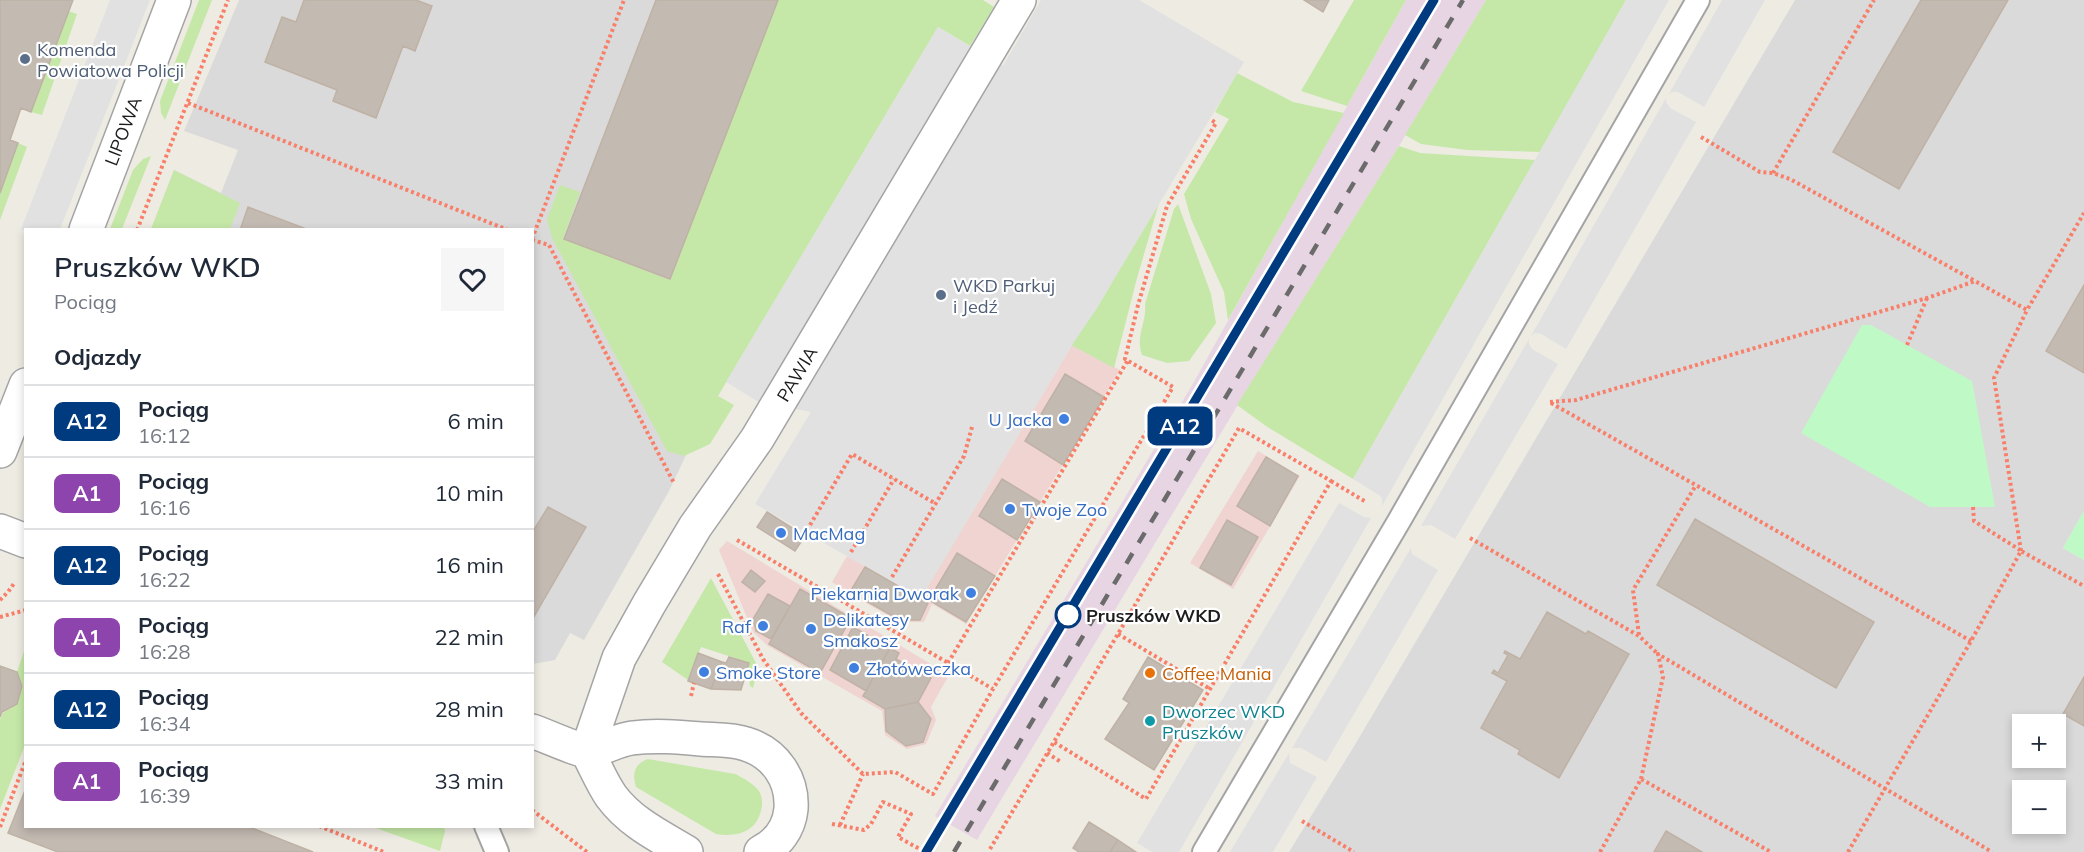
<!DOCTYPE html>
<html lang="pl">
<head>
<meta charset="utf-8">
<style>
  :root { --surface:#fff; --page:#f6f6f7; --text:#1f2937; --muted:#747a83; --line:#e0e1e3 }
  body { margin:0; font-family:Mulish,sans-serif; background:var(--page); color:var(--text); height:100vh; display:flex; flex-direction:column; font-size:22px; white-space:nowrap }
  * { box-sizing:border-box; margin:0 }
  p { font-size:20px; color:var(--muted) }
  .icon { flex:none; width:33px; height:33px; fill:none; stroke:currentColor; stroke-width:2; stroke-linecap:round; stroke-linejoin:round }
  .map { position:relative; flex:1; overflow:hidden }
  .sheet { position:absolute; left:24px; top:228px; width:510px; height:600px; display:flex; flex-direction:column; background:var(--surface); border-radius:0px; box-shadow:0 3px 9px #0003 }
  .sheet>* { flex:none }
  .badge { padding:0 12px; border-radius:9px; font-size:21px; line-height:39px }
  .buttons { position:absolute; left:2012px; top:714px; display:grid; gap:12px }
  .buttons a { display:grid; place-items:center; width:54px; height:54px; border-radius:0px; background:var(--surface); box-shadow:0 3px 9px #0003; font-size:30px }
  .map>.badge { position:absolute; translate:-50% -50%; box-shadow:0 0 0 3px #fff }
  h2 { padding:0 30px; font-size:22px; line-height:54px }
  .round { display:grid; place-items:center; flex:none; width:63px; height:63px; border-radius:0px; background:var(--page) }
  .summary { display:flex; align-items:center; justify-content:space-between; height:102px; padding:0 30px }
  h1 { font-size:28px; font-weight:600; line-height:45px }
  ul { padding:0; list-style:none }
  li { display:flex; align-items:center; gap:18px; height:72px; padding:0 30px; border-top:2px solid var(--line) }
  li div { flex:1 }
  li b { display:block; font-size:22px }
  li em { font-style:normal }
  li .badge { min-width:66px; font-weight:700; text-align:center }
  .map>svg:first-child { display:block }
  .residential { fill:#dbdada; fill-rule:evenodd }
  .commercial { fill:#efd4d2 }
  .industrial { fill:#e7d5e3 }
  .grass { fill:#c5e8a8 }
  .park { fill:#bff9c6 }
  .parking { fill:#e1e1e1 }
  .building { fill:#c3bab2; stroke:#bfb2a5; stroke-width:1.5 }
  .lines { fill:none; stroke-linecap:round; stroke-linejoin:round }
  .lane-casing { stroke:#a4a4a4; stroke-width:26 }
  .street-casing { stroke:#a4a4a4; stroke-width:36 }
  .path { stroke:#f87f69; stroke-width:4; stroke-dasharray:3 3; stroke-linecap:butt }
  .lane { stroke:#fff; stroke-width:22 }
  .street { stroke:#fff; stroke-width:33 }
  .rail { stroke:#6b6b6b; stroke-width:4.5; stroke-dasharray:12 12; stroke-linecap:butt }
  .line-casing { stroke:#fff; stroke-width:14 }
  .line { stroke:#003b80; stroke-width:9 }
  .service-dot { fill:#5c6f8a; stroke:#fff; stroke-width:2 }
  .shop-dot { fill:#3f7fe0; stroke:#fff; stroke-width:2 }
  .stop-dot { fill:#fff; stroke:#003b80; stroke-width:3 }
  .food-dot { fill:#e8710a; stroke:#fff; stroke-width:2 }
  .culture-dot { fill:#0f9aa8; stroke:#fff; stroke-width:2 }
  .labels { text-anchor:middle; dominant-baseline:central; stroke-width:4.5; stroke-linejoin:round; paint-order:stroke }
  .service-label { font-size:18px; fill:#4e5e75; stroke:#fff; text-anchor:start }
  .street-label { font-size:18px; fill:#1d1d1d; stroke:#fff }
  .shop-label { font-size:18px; fill:#366cbe; stroke:#fff; text-anchor:start }
  .stop-label { font-size:18px; font-weight:bold; fill:#1d1d1d; stroke:#fff; text-anchor:start }
  .food-label { font-size:18px; fill:#c56008; stroke:#fff; text-anchor:start }
  .culture-label { font-size:18px; fill:#0d838f; stroke:#fff; text-anchor:start }
</style>
</head>
<body>
<div class="map">
<svg width="2084" height="852" viewBox="0 0 2084 852">
  <rect width="100%" height="100%" fill="#eeebe3"/>
  <path class="residential" d="M239,0H947L715,394L669,491L584,640L570,633L555,660L533,664L532,230H151L174,170L221,193L238,150L184,131Z
    M1795,0H2084V511L2063,548L2084,560V852H1289L1353,748ZM2022,724H2055V758H2022ZM2022,790H2055V824H2022Z"/>
  <path class="commercial" d="M1072,345L1120,370L966,624L932,604L924,622H906L903,626L896,622V620L850,594L832,582L847,556L921,598Z
    M1258,451L1300,476L1233,589L1190,563Z
    M727,541L949,675L931,707L936,720L926,744L907,749L885,735L882,711L768,646L753,632L719,550Z"/>
  <path class="industrial" d="M1406,0H1486L1399,146L1236,408L977,840L935,816L1194,382Z"/>
  <path class="grass" d="M199,0H212L165,120L161,113L160,101Z
    M778,0H983L994,7L970,46L938,27L718,396L734,405L710,444L684,456L667,451L552,238L547,219L560,185L580,192L563,239L670,280Z
    M1354,0H1406L1347,106L1301,91Z
    M1486,0H1626L1540,152L1467,150L1421,144L1405,135Z
    M68,11L77,14L42,115L31,112Z
    M1237,73L1293,102L1344,113L1228,320L1224,292L1191,219L1184,194L1229,119L1215,112Z
    M18,143L27,147L0,220V193Z
    M1399,146L1420,153L1535,160L1353,479L1266,426L1237,405Z
    M151,156L122,229H110L133,170L143,159Z
    M174,170L240,203L230,229H151Z
    M1159,203L1137,278L1114,368L1071,345L921,598L917,596L997,459L981,449L1095,311Z
    M1178,204L1211,294L1216,323L1189,361L1167,363L1142,355C1135,335 1147,323 1145,304L1174,209Z
    M711,578L756,663L757,673L753,688L750,686L747,662L701,647L688,680L662,662Z
    M25,648V745L0,809V719L3,713L17,704L23,686L17,672Z
    M648,759L735,774C743,778 753,783 759,791C763,798 763,806 760,814C754,833 735,837 716,834L636,787C632,774 634,764 648,759Z
    M373,827H444L445,831L440,851Z"/>
  <path class="park" d="M1862,325H1871L1972,381L1995,507H1930L1801,433Z
    M2084,511V560L2063,548Z"/>
  <path class="parking" d="M110,0H150L60,229L25,231L21,229Z
    M1041,0H1139L1244,62L1095,311L1072,345L921,598L755,504L811,412L757,401L726,382L938,27L1003,66Z
    M1626,0H1669L1382,506V498L1379,495L1353,479Z
    M1722,0H1765L1704,107L1678,92H1672L1669,94Z
    M1666,98V102L1670,108L1696,122L1566,349L1541,334L1535,333L1531,336Z
    M1529,339V344L1532,349L1558,364L1455,539L1431,525L1421,526Z
    M1339,503L1364,517L1371,518L1179,852H1152L1137,843Z
    M1411,548L1412,554L1438,570L1326,762L1301,748H1292Z
    M1289,753L1290,763L1317,777L1273,852H1230Z"/>
  <path class="building" d="M0,0H73L31,112L21,108L10,140L18,143L0,193Z
    M304,0H416L432,6L415,51L403,46L376,118L333,101L337,90L265,62L282,17L296,22Z
    M656,0H778L670,279L564,239Z
    M1304,0H1329L1323,12Z
    M1921,0H2008L1899,189L1833,152Z
    M248,207L309,230H240Z
    M2084,285V373L2046,351Z
    M1065,374L1104,397L1063,465L1025,441Z
    M1266,457L1298,476L1270,526L1237,506Z
    M1002,479L1040,502L1017,540L979,516Z
    M548,507L586,527L532,620V533Z
    M767,512L805,536L795,551L757,527Z
    M1695,519L1874,622L1836,688L1657,585Z
    M1227,520L1258,537L1231,585L1200,568Z
    M957,553L995,576L966,622L929,600Z
    M865,567L928,603L920,620H905L902,625L898,622L900,620L850,592Z
    M751,570L765,581L755,592L742,582Z
    M800,589L851,618L820,673L769,644Z
    M768,594L790,606L771,639L756,631L753,619Z
    M1547,612L1586,634L1588,631L1629,654L1559,778L1518,754L1520,750L1481,728L1507,681L1492,673L1494,670L1498,673L1508,655L1504,653L1505,651L1520,659Z
    M853,627L890,648L866,691L830,670Z
    M890,648L899,653L896,659L931,678L918,702L885,709L863,696Z
    M698,653L722,662L711,689L688,681Z
    M729,657L749,663L741,690L711,689L722,662L726,663Z
    M1148,657L1203,690L1154,770L1105,739L1129,703L1123,699Z
    M0,666L17,672L22,686L17,704L2,712L0,717Z
    M2084,677V726L2063,714Z
    M918,702L931,719L923,742L906,746L886,731L885,709Z
    M26,788V826H247L313,852H58L8,833Z
    M1089,822L1118,840L1110,852H1079L1073,848Z
    M1666,831L1702,852H1654Z
    M1118,840L1136,852H1110Z"/>
  <g class="lines">
    <defs>
      <path id="lane" d="M486,826L497,852
        M1204,852L1399,521L1698,0"/>
      <path id="street" d="M86,230L174,0
        M0,451L26,385
        M0,531L26,541
        M532,731C544,735 579,751 588,751C603,749 617,740 632,738C655,735 678,737 701,739C715,740 732,739 746,744C775,753 793,779 791,809C789,829 777,844 761,852
        M587,751L619,658L649,604L695,527L757,439L1019,0
        M587,751C595,766 602,783 611,796C630,822 659,836 686,852"/>
    </defs>
    <use href="#lane" class="lane-casing"/>
    <use href="#street" class="street-casing"/>
    <path class="path" d="M188,103L508,230
      M1701,137L1760,172L1773,173L1790,179L1975,281
      M1773,173L1874,0
      M137,230L228,0
      M532,239L624,0
      M532,240L549,245L674,483
      M1907,345L1927,298
      M1550,402L1576,400L1927,298L1975,281L2027,310L2084,213
      M1551,403L1971,641
      M1331,481L1366,502
      M1973,507L1974,521L2020,550
      M810,525L852,454L936,504
      M1470,538L1639,636L1658,654
      M737,540L993,689
      M2021,551L1994,378L2027,310
      M851,552L894,479
      M718,574L763,659L801,713L863,774L895,772L933,794L993,689L1173,387L1125,359L1138,305L1167,206L1216,123L1210,119
      M892,577L964,456L972,427
      M0,600L8,592L15,582
      M0,617L26,610
      M1118,634L1210,689
      M1639,635L1633,590L1696,485
      M948,663L1128,360
      M691,696L694,683
      M1047,753L1061,762
      M1641,779L1663,677L1658,654L1992,852
      M532,810L587,852
      M1302,821L1354,852
      M832,824L864,830L871,824L883,802L911,814L898,837L925,852
      M840,825L863,774
      M319,826L384,852
      M0,827L26,760
      M990,849C1074,709 1157,568 1239,428L1331,481L1146,799L1054,742
      M1600,852L1641,779L1771,852
      M1848,852L1971,641L2021,551L2084,586"/>
    <use href="#lane" class="lane"/>
    <use href="#street" class="street"/>
    <path class="rail" d="M926,852L1434,0
      M954,852L1463,0"/>
  </g>
  <g class="lines">
    <defs>
      <path id="line" d="M926,852L1434,0"/>
    </defs>
    <use href="#line" class="line-casing"/>
    <use href="#line" class="line"/>
  </g>
  <g class="service-dot">
    <circle cx="25" cy="59" r="6"/>
    <circle cx="941" cy="295" r="6"/>
  </g>
  <g class="shop-dot">
    <circle cx="1064" cy="419" r="6"/>
    <circle cx="1010" cy="509" r="6"/>
    <circle cx="781" cy="533" r="6"/>
    <circle cx="971" cy="593" r="6"/>
    <circle cx="763" cy="626" r="6"/>
    <circle cx="811" cy="629" r="6"/>
    <circle cx="854" cy="668" r="6"/>
    <circle cx="704" cy="672" r="6"/>
  </g>
  <circle class="stop-dot" cx="1068" cy="615" r="12"/>
  <circle class="food-dot" cx="1150" cy="673" r="6"/>
  <circle class="culture-dot" cx="1150" cy="721" r="6"/>
  <g class="labels">
    <g class="service-label">
      <text x="37" y="49">Komenda<tspan x="37" dy="21">Powiatowa Policji</tspan></text>
      <text x="953" y="285">WKD Parkuj<tspan x="953" dy="21">i Jedź</tspan></text>
    </g>
    <g class="street-label">
      <text transform="translate(123 131) rotate(-69)">LIPOWA</text>
      <text transform="translate(797 374) rotate(-59)">PAWIA</text>
    </g>
    <g class="shop-label">
      <text x="1052" y="419" text-anchor="end">U Jacka</text>
      <text x="1022" y="509">Twoje Zoo</text>
      <text x="793" y="533">MacMag</text>
      <text x="959" y="593" text-anchor="end">Piekarnia Dworak</text>
      <text x="823" y="619">Delikatesy<tspan x="823" dy="21">Smakosz</tspan></text>
      <text x="751" y="626" text-anchor="end">Raf</text>
      <text x="866" y="668">Złotóweczka</text>
      <text x="716" y="672">Smoke Store</text>
    </g>
    <g class="stop-label">
      <text x="1086" y="615">Pruszków WKD</text>
    </g>
    <g class="food-label">
      <text x="1162" y="673">Coffee Mania</text>
    </g>
    <g class="culture-label">
      <text x="1162" y="711">Dworzec WKD<tspan x="1162" dy="21">Pruszków</tspan></text>
    </g>
  </g>
</svg>
<div class="buttons">
<a>+</a>
<a>−</a>
</div>
<b class="badge" style="left:1180px;top:426px;background:#003b80;color:#fff">A12</b>
<section class="sheet">
<div class="summary"><div><h1>Pruszków WKD</h1><p>Pociąg</p></div><a class="round"><svg class="icon" aria-label="heart" viewBox="0 0 24 24"><path d="M12 20l-8-8c-3-5 5-10 8-4 3-6 11-1 8 4z"/></svg></a></div>
<h2>Odjazdy</h2>
<ul>
<li><span class="badge" style="background:#003b80;color:#fff">A12</span><div><b>Pociąg</b><p>16:12</p></div><em>6 min</em></li>
<li><span class="badge" style="background:#8e44ad;color:#fff">A1</span><div><b>Pociąg</b><p>16:16</p></div><em>10 min</em></li>
<li><span class="badge" style="background:#003b80;color:#fff">A12</span><div><b>Pociąg</b><p>16:22</p></div><em>16 min</em></li>
<li><span class="badge" style="background:#8e44ad;color:#fff">A1</span><div><b>Pociąg</b><p>16:28</p></div><em>22 min</em></li>
<li><span class="badge" style="background:#003b80;color:#fff">A12</span><div><b>Pociąg</b><p>16:34</p></div><em>28 min</em></li>
<li><span class="badge" style="background:#8e44ad;color:#fff">A1</span><div><b>Pociąg</b><p>16:39</p></div><em>33 min</em></li>
</ul>
</section>
</div>
</body>
</html>
